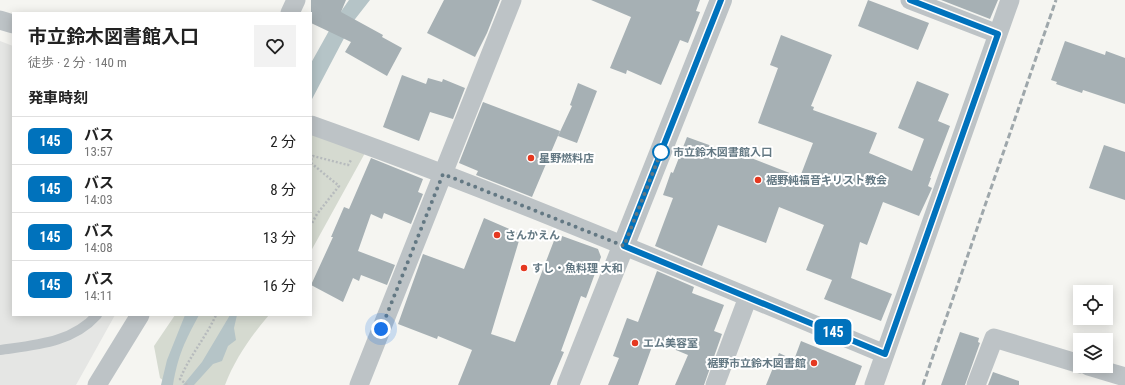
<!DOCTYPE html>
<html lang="ja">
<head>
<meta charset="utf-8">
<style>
  :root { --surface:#fff; --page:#f2f2f2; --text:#222; --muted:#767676; --line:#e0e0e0 }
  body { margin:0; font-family:"Roboto Condensed","Noto Sans JP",sans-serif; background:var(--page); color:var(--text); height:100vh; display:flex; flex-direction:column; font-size:15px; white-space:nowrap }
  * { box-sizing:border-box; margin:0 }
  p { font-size:13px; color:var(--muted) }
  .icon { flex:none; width:22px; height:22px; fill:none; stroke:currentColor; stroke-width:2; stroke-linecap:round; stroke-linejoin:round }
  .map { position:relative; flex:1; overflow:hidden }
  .sheet { position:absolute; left:12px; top:12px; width:300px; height:304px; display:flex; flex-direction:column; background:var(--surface); border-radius:0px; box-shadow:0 2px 10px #0003 }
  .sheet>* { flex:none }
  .badge { padding:0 8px; border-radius:6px; font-size:14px; line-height:26px }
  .fabs { position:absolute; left:1073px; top:285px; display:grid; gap:8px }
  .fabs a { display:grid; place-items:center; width:40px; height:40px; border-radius:0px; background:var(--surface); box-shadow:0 2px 10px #0003; font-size:20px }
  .you { position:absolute; width:20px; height:20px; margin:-10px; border:3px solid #fff; border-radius:50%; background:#1a73e8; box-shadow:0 0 0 6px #1a73e833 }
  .map>.badge { position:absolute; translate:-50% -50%; box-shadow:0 0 0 2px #fff }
  h2 { padding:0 16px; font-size:15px; line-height:36px }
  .round { display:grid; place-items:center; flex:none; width:42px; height:42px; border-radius:0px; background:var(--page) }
  .headline { display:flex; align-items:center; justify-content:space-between; height:68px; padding:0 16px }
  h1 { font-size:19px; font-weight:700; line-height:30px }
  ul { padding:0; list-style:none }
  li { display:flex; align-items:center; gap:12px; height:48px; padding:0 16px; border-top:1px solid var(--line) }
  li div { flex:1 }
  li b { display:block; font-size:15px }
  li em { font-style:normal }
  li .badge { min-width:44px; font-weight:700; text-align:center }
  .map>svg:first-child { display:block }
  .built { fill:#e5e6e4 }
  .green { fill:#d5dad0 }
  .water { fill:#b5c4c7 }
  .building { fill:#a6b0b4 }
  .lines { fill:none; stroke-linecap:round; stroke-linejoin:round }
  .path { stroke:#b7bbbd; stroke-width:2.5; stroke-dasharray:2 2; stroke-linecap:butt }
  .service { stroke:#bdc3c6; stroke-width:10 }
  .minor { stroke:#bdc3c6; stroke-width:19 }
  .tertiary { stroke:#bdc3c6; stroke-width:22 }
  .rail { stroke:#9ea7ab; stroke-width:3; stroke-dasharray:6 3; stroke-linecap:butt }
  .line-casing { stroke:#fff; stroke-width:9 }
  .line { stroke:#0072bc; stroke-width:6 }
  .walk { stroke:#637883; stroke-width:4; stroke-dasharray:0 7.2 }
  .stop-dot { fill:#fff; stroke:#0072bc; stroke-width:2 }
  .poi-dot { fill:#e53820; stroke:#fff; stroke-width:1.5 }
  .labels { text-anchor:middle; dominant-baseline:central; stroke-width:4; stroke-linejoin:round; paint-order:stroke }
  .stop-label { font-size:11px; font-weight:bold; fill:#637883; stroke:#fff; text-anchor:start }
  .poi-label { font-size:11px; font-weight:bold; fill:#637883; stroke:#fff; text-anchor:start }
</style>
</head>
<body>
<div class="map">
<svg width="1125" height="385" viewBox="0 0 1125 385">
  <rect width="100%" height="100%" fill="#f5f5f1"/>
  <path class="built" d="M0,41L13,46V315H115L76,385H0Z"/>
  <path class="green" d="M311,133L365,153L311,251Z
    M175,315H269C251,336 235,359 225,385H169L160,378L154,346Z"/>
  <path class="water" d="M349,0H370L352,23L311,101V63L335,20Z
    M185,315H199C185,341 178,355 173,385H161L167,360Z
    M230,315H237L234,328L236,340L228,346L222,361L213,364L194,385H183L202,362Z"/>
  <path class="building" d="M311,0H346L341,12L383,35L382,37L402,48L387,76L345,52L351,42L311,23Z
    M444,0H500L487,33L475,57L427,33Z
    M591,0H700L696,11L700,12L688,43L680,40L661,85L627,70L626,74L610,68L631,17Z
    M868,0L929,23L918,50L858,26Z
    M941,0H998L990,19Z
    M781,35L832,55L811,106L814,107L813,110L877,133L869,153L912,171L924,139L898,128L917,81L949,94L938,121L950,126L930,178H931L928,186L932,188L919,216L883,202L867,245L860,242L851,278L892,294L881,321L824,299L832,280L806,270L824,225L779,207L766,243L718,225L702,266L655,246L673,198L663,195L671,172L673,173L687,137L745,158L746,156L800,177L813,143L758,123L778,68L770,65Z
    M1065,41L1105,55L1106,51L1125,58V104L1083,90L1082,93L1056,84L1057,82L1051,80Z
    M402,75L426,84L428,78L442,82L443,79L465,88L453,119L430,112L419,141L383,127Z
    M578,83L597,91L577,143L558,136L572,106L570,105Z
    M483,102L560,131L532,197L476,175L478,171L459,163Z
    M1104,145L1125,152V200L1089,188Z
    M371,158L423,179L418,192L423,194L411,224L384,213L382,219L371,214L358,251L395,265L387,285L361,275L359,281L353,278L343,302L311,285L333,237H331L344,207L349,209Z
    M484,218L521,234L491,334L515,342L555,238L561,241L562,236L598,249L601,257L586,298L581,296L561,351L564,352L550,385H458L472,350L438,336L437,339L398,324L423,254L464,269Z
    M657,271L694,287L692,293L724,305L714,331L722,334L704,385H675L688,355L654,341L638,385H608L619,358L613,356L627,318L638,322Z
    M960,332L979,338L978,342L980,343L965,385H941Z
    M801,341L862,366L855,385H766L779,353L794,360Z
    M993,372L1019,381V385H988Z"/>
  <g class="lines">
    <path class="path" d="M311,160L313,156L348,165L351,160
      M311,163L339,186L317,214L311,225
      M187,385L180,379C189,357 206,337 216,315"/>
    <path class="service" d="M0,350C35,345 72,343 97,315"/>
    <path class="minor" d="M910,0L998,34
      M290,13L296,0
      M0,20L13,24
      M311,125C505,194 695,275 885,354
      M1088,366L1125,377
      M97,385L140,315
      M359,385L512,0
      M715,385L748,297
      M874,385L1010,0
      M976,385L994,338L1080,364"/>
    <path class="tertiary" d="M568,385L721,0"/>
    <path class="rail" d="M923,385L1056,0"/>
  </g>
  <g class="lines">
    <defs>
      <path id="line" d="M721,0L624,246L885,354L998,34L910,0"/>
    </defs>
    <use href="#line" class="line-casing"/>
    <use href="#line" class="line"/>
    <path class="walk" d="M381,329L443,174L624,246L661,152"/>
  </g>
  <circle class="stop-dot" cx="661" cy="152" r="8"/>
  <g class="poi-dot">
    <circle cx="531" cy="158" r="4"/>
    <circle cx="758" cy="180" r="4"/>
    <circle cx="497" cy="235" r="4"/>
    <circle cx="524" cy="268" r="4"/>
    <circle cx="635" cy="343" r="4"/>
    <circle cx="814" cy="363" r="4"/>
  </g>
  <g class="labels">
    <g class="stop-label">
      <text x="673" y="152">市立鈴木図書館入口</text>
    </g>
    <g class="poi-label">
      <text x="539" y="158">星野燃料店</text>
      <text x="766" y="180">裾野純福音キリスト教会</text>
      <text x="505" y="235">さんかえん</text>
      <text x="532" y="268">すし・魚料理 大和</text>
      <text x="643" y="343">エム美容室</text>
      <text x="806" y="363" text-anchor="end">裾野市立鈴木図書館</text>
    </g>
  </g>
</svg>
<div class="fabs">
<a><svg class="icon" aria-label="locate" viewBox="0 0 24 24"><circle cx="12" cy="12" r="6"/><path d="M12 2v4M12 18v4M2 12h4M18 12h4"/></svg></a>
<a><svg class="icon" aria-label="layers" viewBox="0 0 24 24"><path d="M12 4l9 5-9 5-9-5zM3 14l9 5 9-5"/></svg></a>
</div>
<div class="you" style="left:381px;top:329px"></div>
<b class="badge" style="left:833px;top:332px;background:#0072bc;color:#fff">145</b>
<section class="sheet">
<div class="headline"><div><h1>市立鈴木図書館入口</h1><p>徒歩 · 2 分 · 140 m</p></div><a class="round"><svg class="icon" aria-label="heart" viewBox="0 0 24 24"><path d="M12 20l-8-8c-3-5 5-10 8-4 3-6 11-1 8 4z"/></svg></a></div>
<h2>発車時刻</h2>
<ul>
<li><span class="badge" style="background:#0072bc;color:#fff">145</span><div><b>バス</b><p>13:57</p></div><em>2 分</em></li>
<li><span class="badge" style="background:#0072bc;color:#fff">145</span><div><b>バス</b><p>14:03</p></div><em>8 分</em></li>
<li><span class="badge" style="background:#0072bc;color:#fff">145</span><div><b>バス</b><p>14:08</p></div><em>13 分</em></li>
<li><span class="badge" style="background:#0072bc;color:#fff">145</span><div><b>バス</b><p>14:11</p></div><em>16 分</em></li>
</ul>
</section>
</div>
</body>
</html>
